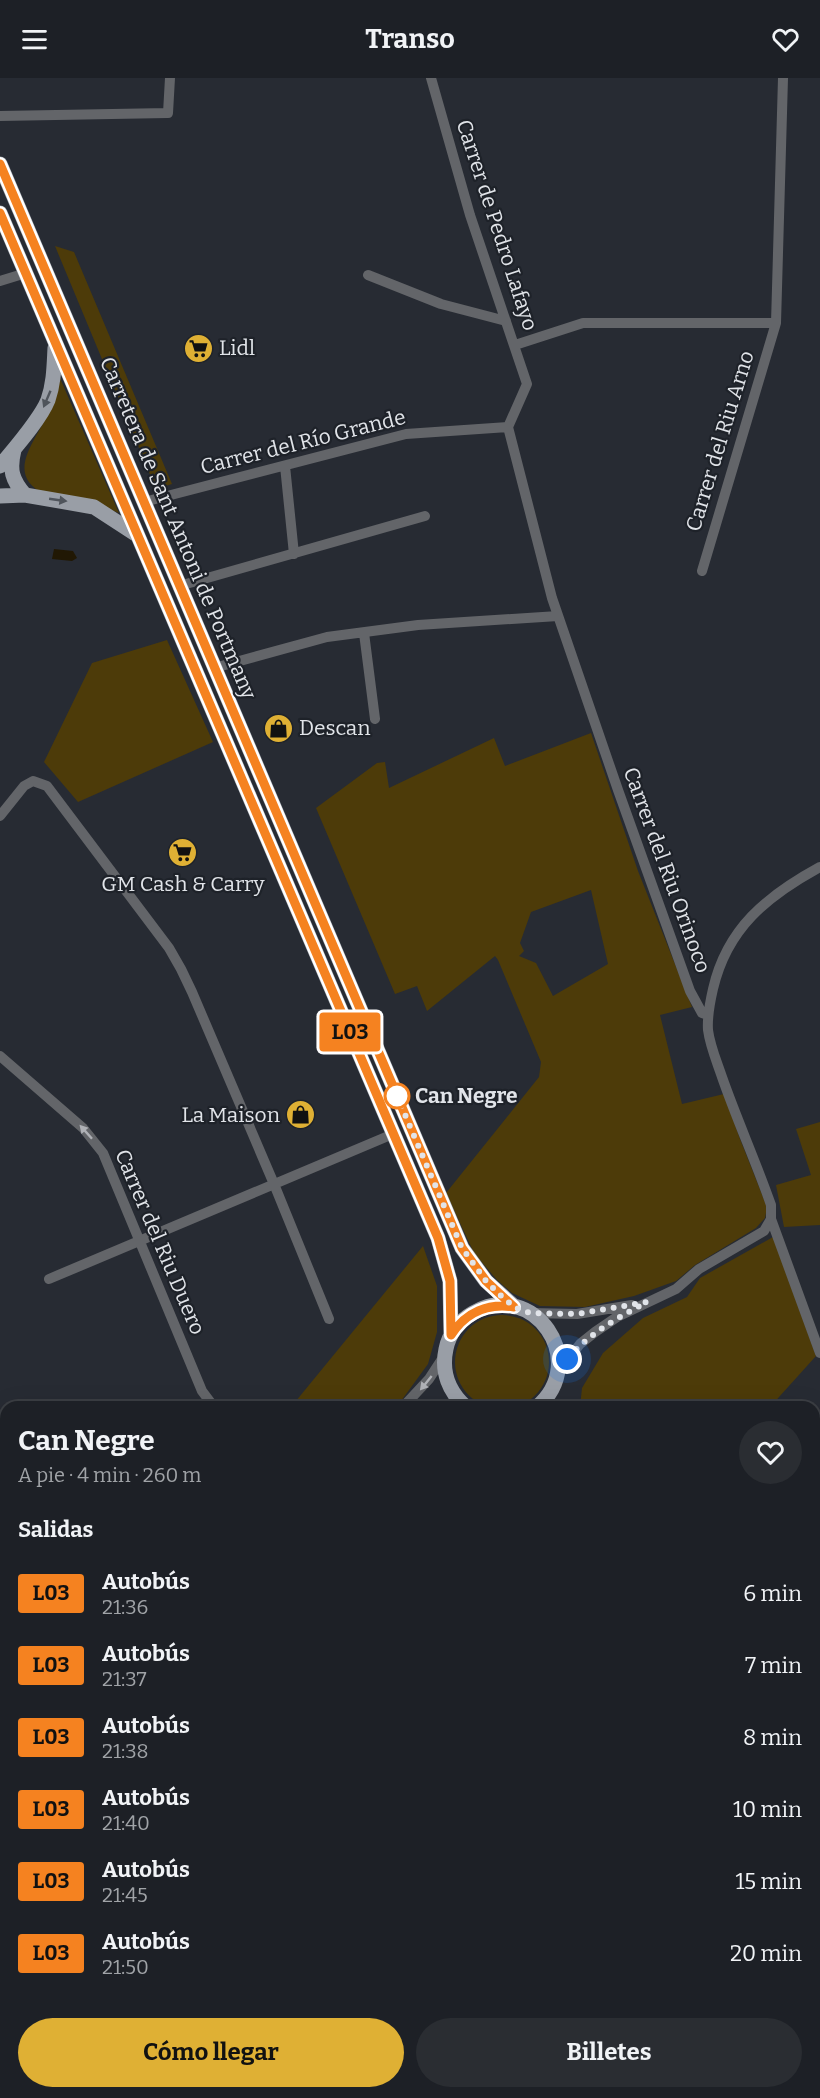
<!DOCTYPE html>
<html lang="es">
<head>
<meta charset="utf-8">
<style>
  :root { --surface:#1d2026; --page:#2a2d32; --text:#f1f3f6; --muted:#a0a3a7; --line:#3b3e43; --accent:#dfb034 }
  body { margin:0; font-family:Bitter,serif; background:var(--page); color:var(--text); height:100vh; display:flex; flex-direction:column; font-size:22px; white-space:nowrap }
  * { box-sizing:border-box; margin:0 }
  p { font-size:20px; color:var(--muted) }
  .icon { flex:none; width:33px; height:33px; fill:none; stroke:currentColor; stroke-width:2; stroke-linecap:round; stroke-linejoin:round }
  .map { position:relative; flex:1; overflow:hidden }
  .sheet { position:absolute; left:0px; top:1323px; width:820px; height:698px; display:flex; flex-direction:column; background:var(--surface); border-radius:18px 18px 0 0; box-shadow:0 6px 24px #0002,0 0 0 2px var(--line) }
  .sheet>* { flex:none }
  .badge { padding:0 12px; border-radius:4px; font-size:21px; line-height:39px }
  .you { position:absolute; width:30px; height:30px; margin:-15px; border:4px solid #fff; border-radius:50%; background:#1a73e8; box-shadow:0 0 0 9px #1a73e833 }
  .map>.badge { position:absolute; translate:-50% -50%; box-shadow:0 0 0 3px #fff }
  h2 { padding:0 18px; font-size:22px; line-height:54px }
  .round { display:grid; place-items:center; flex:none; width:63px; height:63px; border-radius:32px; background:var(--page) }
  .overview { display:flex; align-items:center; justify-content:space-between; height:102px; padding:0 18px }
  h1 { font-size:28px; font-weight:700; line-height:45px }
  .cta { display:flex; gap:12px; margin-top:auto; padding:12px 18px }
  .cta a { flex:1; height:69px; border-radius:36px; background:var(--accent); color:#111; font-size:24px; font-weight:700; line-height:69px; text-align:center }
  .cta a+a { background:var(--page); color:var(--text) }
  ul { padding:0; list-style:none }
  li { display:flex; align-items:center; gap:18px; height:72px; padding:0 18px }
  li div { flex:1 }
  li b { display:block; font-size:22px }
  li em { font-style:normal }
  li .badge { min-width:66px; font-weight:700; text-align:center }
  header { display:flex; justify-content:space-between; align-items:center; height:78px; padding:0 18px; background:var(--surface); font-size:27px; font-weight:700 }
  .map>svg:first-child { display:block }
  .green { fill:#4d3b09; fill-rule:evenodd }
  .water { fill:#211804 }
  .lines { fill:none; stroke-linecap:round; stroke-linejoin:round }
  .minor { stroke:#636569; stroke-width:10 }
  .primary { stroke:#999ea6; stroke-width:15 }
  .oneway { fill:#4f545b }
  .oneway2 { fill:#afb1b6 }
  .line-casing { stroke:#fff; stroke-width:14 }
  .line { stroke:#f58220; stroke-width:9 }
  .walk { stroke:#e1e4e9; stroke-width:6; stroke-dasharray:0 10.8 }
  .stop-dot { fill:#fff; stroke:#f58220; stroke-width:3 }
  .labels { text-anchor:middle; dominant-baseline:central; stroke-width:4.5; stroke-linejoin:round; paint-order:stroke }
  .street-label { font-size:21px; fill:#e1e4e9; stroke:#1e2229 }
  .poi-label { font-size:21px; fill:#e1e4e9; stroke:#1e2229; text-anchor:start }
  .stop-label { font-size:21px; font-weight:bold; fill:#e1e4e9; stroke:#1e2229; text-anchor:start }
</style>
</head>
<body>
<header><svg class="icon" aria-label="menu" viewBox="0 0 24 24"><path d="M4 6h16M4 12h16M4 18h16"/></svg>Transo<svg class="icon" aria-label="heart" viewBox="0 0 24 24"><path d="M12 20l-8-8c-3-5 5-10 8-4 3-6 11-1 8 4z"/></svg></header>
<div class="map">
<svg width="820" height="2020" viewBox="0 0 820 2020">
  <rect width="100%" height="100%" fill="#272b33"/>
  <path class="green" d="M55,168L74,174L172,406L156,411Z
    M59,298L119,435C94,424 70,425 46,417C0,395 40,360 53,325C56,317 57,307 59,298Z
    M167,562L213,664L78,724L44,684L92,585Z
    M591,655L638,793L692,929L660,937L682,1026L724,1016L740,1061L767,1129L765,1140L756,1150L695,1187L676,1203L634,1218L585,1229L540,1228L512,1215L497,1202L474,1175L446,1115L539,999L541,984L498,882L495,878L427,933L417,908L395,916L316,730L377,685L385,684L389,710L494,660L505,688ZM591,812L608,886L553,918L536,885L519,878L524,873L520,865L531,834Z
    M820,1044V1147L784,1149L776,1107L811,1097L796,1051Z
    M773,1159L816,1278L770,1329H580L582,1310L603,1275L643,1240L687,1219L700,1200Z
    M423,1168L437,1208V1254L428,1286L401,1323L393,1329H291Z
    M455 1284a47 47 0 1 1 94 0a47 47 0 1 1-94 0Z"/>
  <path class="water" d="M54,471L73,473L77,480L72,483L52,481Z"/>
  <g class="lines">
    <path class="minor" d="M431,0L470,137L527,306L508,349L552,520L618,712L690,913L702,935L708,937
      M0,38L168,35L170,0
      M368,197L441,226L506,243
      M0,203L26,195
      M776,245L783,0
      M515,267L583,245H776L702,493
      M285,388L294,476
      M144,424L406,356L508,349
      M179,508L425,438
      M364,555L375,641
      M214,590L327,559L418,547L558,538
      M0,738L24,708L33,703L47,708L169,870L181,891L192,914L274,1106L329,1241
      M0,978L83,1050L103,1075L202,1313L214,1329
      M771,1141L820,1275
      M49,1201L393,1056
      M530,1235L577,1236L632,1227
      M558,1295L580,1266L595,1254L617,1239L676,1211L699,1191L764,1153L771,1141V1127C756,1084 737,1042 722,999C717,984 710,968 708,952C707,938 710,924 713,911C727,850 767,818 820,789
      M403,1329L429,1301L444,1278
      M430,1329L451,1327L465,1329"/>
    <path class="primary" d="M0,86L462,1170L486,1203L515,1229
      M0,135L438,1160L450,1203L451,1257
      M14,372C9,392 12,402 25,417
      M0,388C14,371 40,342 48,322C54,305 54,288 55,270
      M0,418L25,417L94,429L137,457
      M466,1329C449,1314 441,1294 446,1271C449,1256 459,1243 473,1235C533,1200 591,1283 537,1329
      M814,1959L820,1972
      M814,2012L818,2020"/>
  </g>
  <defs><path id="oneway-solid" d="M-6-.8H1V-3.2L6.5 0L1 3.2V.8H-6Z" transform="scale(1.5)"/></defs>
  <g class="oneway">
    <use href="#oneway-solid" transform="translate(47 321) rotate(113)"/>
    <use href="#oneway-solid" transform="translate(58 422) rotate(8)"/>
  </g>
  <g class="oneway2">
    <use href="#oneway-solid" transform="translate(86 1054) rotate(-132)"/>
    <use href="#oneway-solid" transform="translate(426 1305) rotate(129)"/>
  </g>
  <g class="lines">
    <defs>
      <path id="line" d="M0,86L462,1170L486,1203L514,1229C488,1225 466,1234 451,1257L450,1203L438,1160L0,135"/>
    </defs>
    <use href="#line" class="line-casing"/>
    <use href="#line" class="line"/>
    <path class="walk" d="M397,1018L462,1170L486,1203L498,1215L514,1229L530,1235L577,1236L647,1224C617,1240 590,1255 567,1281"/>
  </g>
  <defs>
    <symbol id="supermarket-disc" viewBox="-11 -11 22 22"><circle r="9.5" fill="#dfb034" stroke="#1e2229"/><path d="M-6-5.5h2.5l.6 2H6L4.5 2H-2.5L-4.4-4H-6ZM-1.5 3.2a1.3 1.3 0 1 0 .1 0ZM3 3.2a1.3 1.3 0 1 0 .1 0Z" fill="#111"/></symbol>
    <symbol id="shop-disc" viewBox="-11 -11 22 22"><circle r="9.5" fill="#dfb034" stroke="#1e2229"/><path d="M-5-2.5h2.3a2.7 3.5 0 0 1 5.4 0H5L5.5 6h-11ZM-1.5-2.5h3a1.5 2.3 0 0 0-3 0Z" fill="#111"/></symbol>
  </defs>
  <g fill-rule="evenodd">
    <use href="#supermarket-disc" x="182" y="254" width="33" height="33"/>
    <use href="#shop-disc" x="262" y="634" width="33" height="33"/>
    <use href="#supermarket-disc" x="166" y="758" width="33" height="33"/>
    <use href="#shop-disc" x="284" y="1020" width="33" height="33"/>
  </g>
  <circle class="stop-dot" cx="397" cy="1018" r="12"/>
  <g class="labels">
    <g class="street-label">
      <text transform="translate(497 147) rotate(72)">Carrer de Pedro Lafayo</text>
      <text transform="translate(720 363) rotate(-73)">Carrer del Riu Arno</text>
      <text transform="translate(303 364) rotate(-14)">Carrer del Río Grande</text>
      <text transform="translate(178 450) rotate(67)">Carretera de Sant Antoni de Portmany</text>
      <text transform="translate(667 792) rotate(70)">Carrer del Riu Orinoco</text>
      <text transform="translate(160 1164) rotate(67)">Carrer del Riu Duero</text>
    </g>
    <g class="poi-label">
      <text x="219" y="270">Lidl</text>
      <text x="299" y="650">Descan</text>
      <text x="183" y="806" text-anchor="middle">GM Cash &amp; Carry</text>
      <text x="280" y="1037" text-anchor="end">La Maison</text>
    </g>
    <g class="stop-label">
      <text x="415" y="1018">Can Negre</text>
    </g>
  </g>
</svg>
<div class="you" style="left:567px;top:1281px"></div>
<b class="badge" style="left:350px;top:954px;background:#f58220;color:#111">L03</b>
<section class="sheet">
<div class="overview"><div><h1>Can Negre</h1><p>A pie · 4 min · 260 m</p></div><a class="round"><svg class="icon" aria-label="heart" viewBox="0 0 24 24"><path d="M12 20l-8-8c-3-5 5-10 8-4 3-6 11-1 8 4z"/></svg></a></div>
<h2>Salidas</h2>
<ul>
<li><span class="badge" style="background:#f58220;color:#111">L03</span><div><b>Autobús</b><p>21:36</p></div><em>6 min</em></li>
<li><span class="badge" style="background:#f58220;color:#111">L03</span><div><b>Autobús</b><p>21:37</p></div><em>7 min</em></li>
<li><span class="badge" style="background:#f58220;color:#111">L03</span><div><b>Autobús</b><p>21:38</p></div><em>8 min</em></li>
<li><span class="badge" style="background:#f58220;color:#111">L03</span><div><b>Autobús</b><p>21:40</p></div><em>10 min</em></li>
<li><span class="badge" style="background:#f58220;color:#111">L03</span><div><b>Autobús</b><p>21:45</p></div><em>15 min</em></li>
<li><span class="badge" style="background:#f58220;color:#111">L03</span><div><b>Autobús</b><p>21:50</p></div><em>20 min</em></li>
</ul>
<div class="cta"><a>Cómo llegar</a><a>Billetes</a></div>
</section>
</div>
</body>
</html>
